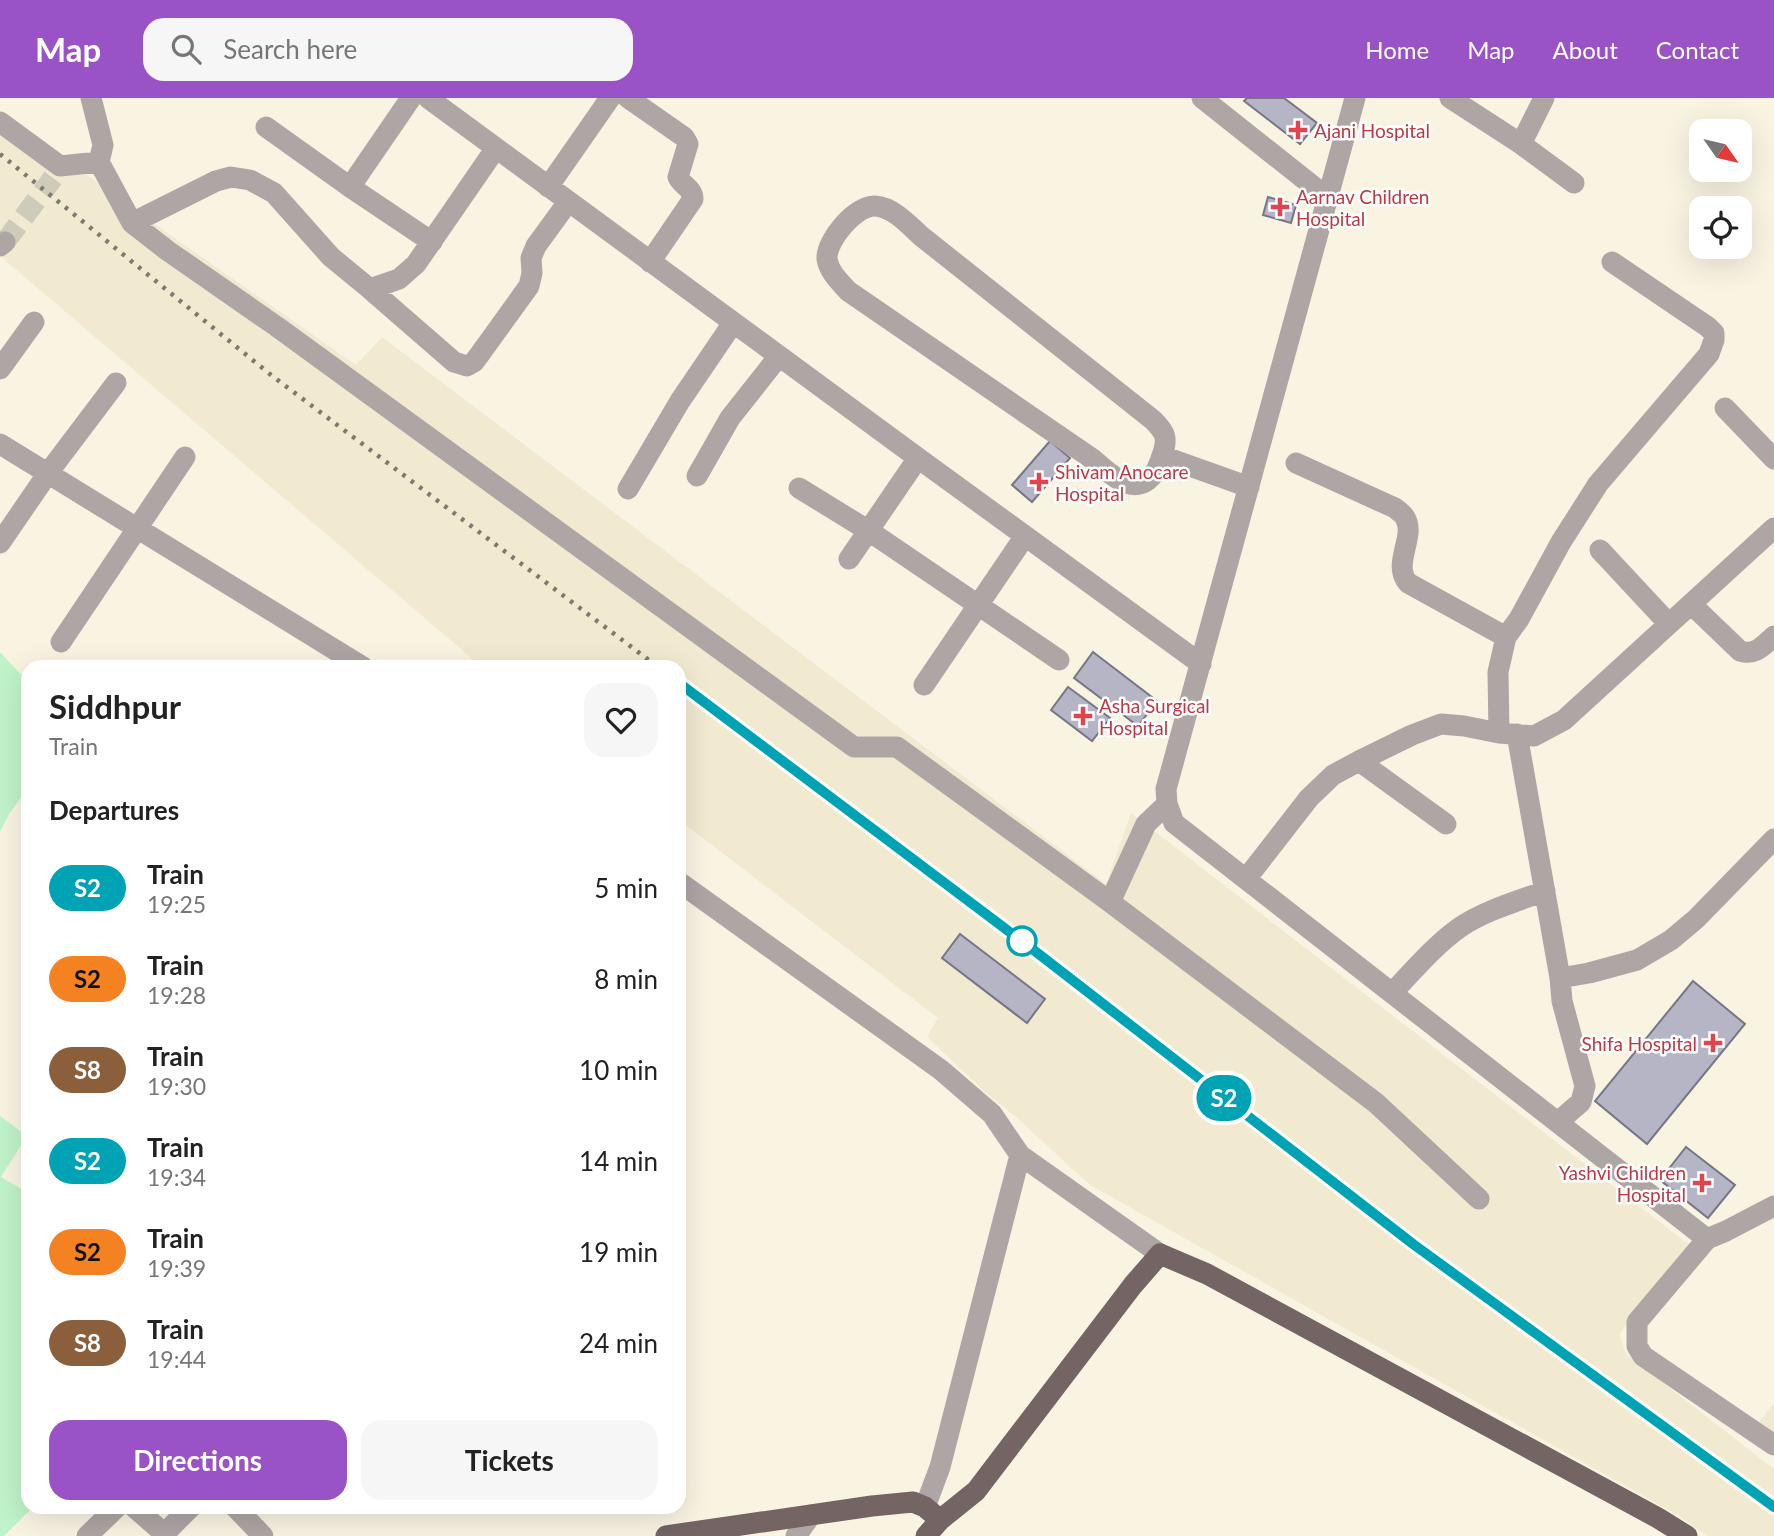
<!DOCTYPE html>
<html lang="en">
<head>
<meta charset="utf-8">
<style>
  :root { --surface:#fff; --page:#f6f6f6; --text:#222; --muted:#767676; --accent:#9953c6 }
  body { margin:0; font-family:Lato,sans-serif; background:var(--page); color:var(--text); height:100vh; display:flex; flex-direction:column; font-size:26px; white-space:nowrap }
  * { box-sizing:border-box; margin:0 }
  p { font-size:23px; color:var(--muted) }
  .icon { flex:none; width:38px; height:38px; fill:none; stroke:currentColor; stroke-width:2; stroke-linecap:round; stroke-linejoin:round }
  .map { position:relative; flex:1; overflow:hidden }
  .panel { position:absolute; left:21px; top:562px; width:665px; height:854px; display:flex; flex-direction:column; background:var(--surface); border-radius:21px; box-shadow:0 7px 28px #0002 }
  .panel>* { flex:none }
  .badge { padding:0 14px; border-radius:23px; font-size:24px; line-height:46px }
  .needle { width:46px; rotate:124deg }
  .controls { position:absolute; left:1689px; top:21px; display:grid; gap:14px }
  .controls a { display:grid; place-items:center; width:63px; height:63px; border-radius:14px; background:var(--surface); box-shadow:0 7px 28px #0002; font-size:35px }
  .map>.badge { position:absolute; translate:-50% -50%; box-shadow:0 0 0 4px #fff }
  h2 { padding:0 28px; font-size:26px; line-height:63px }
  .round { display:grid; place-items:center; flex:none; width:74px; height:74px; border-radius:21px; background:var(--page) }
  .head { display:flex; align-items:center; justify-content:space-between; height:119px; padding:0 28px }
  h1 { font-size:33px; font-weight:700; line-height:52px }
  .primary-button { display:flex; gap:14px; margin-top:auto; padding:14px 28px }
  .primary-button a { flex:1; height:80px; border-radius:21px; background:var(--accent); color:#fff; font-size:28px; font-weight:700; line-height:80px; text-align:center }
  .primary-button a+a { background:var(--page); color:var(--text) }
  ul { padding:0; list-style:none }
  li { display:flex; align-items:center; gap:21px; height:91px; padding:0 28px }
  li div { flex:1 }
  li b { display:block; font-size:26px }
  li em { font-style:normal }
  li .badge { min-width:77px; font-weight:700; text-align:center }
  header { display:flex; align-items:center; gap:42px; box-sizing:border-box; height:98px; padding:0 35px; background:var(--accent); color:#fff }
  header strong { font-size:33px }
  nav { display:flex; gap:38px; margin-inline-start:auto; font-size:24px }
  .search { width:490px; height:63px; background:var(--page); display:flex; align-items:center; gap:18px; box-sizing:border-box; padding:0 24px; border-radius:21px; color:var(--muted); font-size:26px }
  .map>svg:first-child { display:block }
  .built { fill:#f1ead1 }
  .green { fill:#c0f3c9 }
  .building { fill:#b6b5c6; stroke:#777686; stroke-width:2 }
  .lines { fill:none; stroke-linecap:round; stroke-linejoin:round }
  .minor-tunnel { stroke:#cfcbbb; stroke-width:21; stroke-dasharray:21 10; stroke-linecap:butt }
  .minor { stroke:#aea5a5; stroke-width:21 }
  .major { stroke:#746464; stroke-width:21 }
  .rail { stroke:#7c796e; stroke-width:4.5; stroke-dasharray:3.5 7; stroke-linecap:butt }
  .line-casing { stroke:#fff; stroke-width:16 }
  .line { stroke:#00a3b4; stroke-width:10 }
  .health-dot { fill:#e0444e; stroke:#fff; stroke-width:2.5 }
  .stop-dot { fill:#fff; stroke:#00a3b4; stroke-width:3.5 }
  .labels { text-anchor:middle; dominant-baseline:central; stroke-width:5; stroke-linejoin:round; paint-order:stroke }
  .health-label { font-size:19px; fill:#be3a42; stroke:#fff; text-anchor:start }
</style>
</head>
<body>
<header>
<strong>Map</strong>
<div class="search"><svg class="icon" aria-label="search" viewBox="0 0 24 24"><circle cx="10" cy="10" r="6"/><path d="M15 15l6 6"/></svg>Search here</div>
<nav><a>Home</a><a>Map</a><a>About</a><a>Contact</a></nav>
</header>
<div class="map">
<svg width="1774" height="1438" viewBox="0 0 1774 1438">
  <rect width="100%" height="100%" fill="#f9f4e2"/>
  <path class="built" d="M0,14L166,134L356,267L382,239L1106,786L1131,715L1692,1149L1619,1236L1626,1256L1774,1371V1438H1707L1679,1418L1090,1087L1017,1020L985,994L927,939L938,920L679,722V569H482L0,158Z
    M1774,1305V1336L1759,1324Z"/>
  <path class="green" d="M0,554L28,584V690L9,716L0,734Z
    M0,1018L27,1038L1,1079L28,1095V1409H33L4,1438H0Z"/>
  <path class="building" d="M1247,0H1284L1317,25L1300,46L1244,3Z
    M1268,99L1296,107L1291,125L1263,117Z
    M1050,343L1070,360L1032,404L1012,387Z
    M1093,554L1157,603L1138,628L1074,580Z
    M1068,589L1110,620L1092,643L1051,612Z
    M960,836L1045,901L1027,925L942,860Z
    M1693,883L1745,926L1647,1046L1595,1003Z
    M1686,1049L1735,1087L1708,1120L1660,1082Z"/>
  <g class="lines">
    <path class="minor-tunnel" d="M5,144L53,80"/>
    <path class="minor" d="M428,0L918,360L1201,566
      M628,0L684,39L688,46L678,79C682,88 693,90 693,101L650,164
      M1202,0L1328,100
      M1355,0L1166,691L1167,706L1174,725L1707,1141L1637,1224V1248L1643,1258L1774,1347
      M1450,0L1521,46L1574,85
      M0,24L60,68L99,64L103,47L91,0
      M266,29L350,89L432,144
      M1521,46L1544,0
      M99,64L132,125L216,83L231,79L250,82L274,95L331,159L370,191L454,264L467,268L474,264L480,256L529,188L532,175L531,160L536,148L568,104
      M350,89L411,0
      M548,89L610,0
      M132,125L168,153L276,228L854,649H897L1110,804L1376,1005L1479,1101
      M0,148L5,144
      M370,191L399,181L416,166L496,50
      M0,271L34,224
      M1725,310L1774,361
      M0,346L363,569
      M1162,358C1160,363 1158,370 1155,374C1136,402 1111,377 1094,362L848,193C840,184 829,174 827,161C826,142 856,107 875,108C893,109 909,127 921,138L1153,322C1166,335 1168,340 1162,358L1249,389
      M1296,365L1395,410C1396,411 1404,417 1404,418C1418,437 1391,465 1408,485L1506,539
      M697,378L730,320L779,258
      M799,390L869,433L1059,562
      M628,391L680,303L733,225
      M0,445L48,375L116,285
      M1600,452L1669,526
      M849,461L918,360
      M1691,506L1740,553C1755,558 1763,548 1774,538
      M61,544L185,359
      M924,587L1025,438
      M1499,635L1498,574L1506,539L1519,521L1561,444L1598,386L1709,256L1714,242V235L1708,229L1612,164
      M1517,636L1560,880
      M1359,663L1446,726
      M1246,781L1309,700L1333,677L1359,663L1412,637L1441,626L1464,628L1499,635L1534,638L1564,622L1774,430
      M679,784L941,972L992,1016L1020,1057L1160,1156
      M1110,804L1146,726L1167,706
      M1392,895C1413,873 1434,848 1459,830C1483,813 1518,803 1545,793
      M1558,1024L1581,1004L1585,988L1562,903L1560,880L1589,875L1637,862L1671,842L1696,821L1774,741
      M1707,1141L1726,1133L1774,1108
      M134,1409L167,1438
      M235,1409L263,1438
      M925,1409L940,1369L1020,1057
      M164,1436L191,1409
      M87,1438L117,1409
      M796,1438L811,1417"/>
    <path class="major" d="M666,1438L872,1408L913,1404L925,1409L940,1422
      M926,1438L940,1422L976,1393L1133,1187L1160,1156L1207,1176L1658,1420L1687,1438"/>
    <path class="rail" d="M0,56L271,277L658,569
      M679,585L1010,834L1413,1146L1774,1409"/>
  </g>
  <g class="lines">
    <defs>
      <path id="line" d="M679,585L1031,850L1413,1146L1774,1409"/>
    </defs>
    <use href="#line" class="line-casing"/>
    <use href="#line" class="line"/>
  </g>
  <g class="health-dot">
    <path d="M1294.5 21.5h7v7h7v7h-7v7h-7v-7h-7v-7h7z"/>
    <path d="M1276.5 98.5h7v7h7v7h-7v7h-7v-7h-7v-7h7z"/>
    <path d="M1035.5 373.5h7v7h7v7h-7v7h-7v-7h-7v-7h7z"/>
    <path d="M1079.5 607.5h7v7h7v7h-7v7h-7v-7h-7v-7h7z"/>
    <path d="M1709.5 934.5h7v7h7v7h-7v7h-7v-7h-7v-7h7z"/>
    <path d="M1698.5 1074.5h7v7h7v7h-7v7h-7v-7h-7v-7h7z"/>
  </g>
  <circle class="stop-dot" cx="1022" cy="843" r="14"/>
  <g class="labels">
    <g class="health-label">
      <text x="1314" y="32">Ajani Hospital</text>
      <text x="1296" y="98">Aarnav Children<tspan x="1296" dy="22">Hospital</tspan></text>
      <text x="1055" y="373">Shivam Anocare<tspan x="1055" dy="22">Hospital</tspan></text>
      <text x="1099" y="607">Asha Surgical<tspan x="1099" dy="22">Hospital</tspan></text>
      <text x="1697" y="945" text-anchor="end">Shifa Hospital</text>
      <text x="1686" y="1074" text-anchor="end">Yashvi Children<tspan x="1686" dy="22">Hospital</tspan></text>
    </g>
  </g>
</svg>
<div class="controls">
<a><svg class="needle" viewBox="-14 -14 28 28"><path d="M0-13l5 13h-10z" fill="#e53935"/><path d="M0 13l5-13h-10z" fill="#767676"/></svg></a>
<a><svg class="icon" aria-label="locate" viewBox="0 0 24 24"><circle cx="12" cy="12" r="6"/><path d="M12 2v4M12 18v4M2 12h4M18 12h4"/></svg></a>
</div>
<b class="badge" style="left:1224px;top:1000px;background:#00a3b4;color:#fff">S2</b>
<section class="panel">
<div class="head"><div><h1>Siddhpur</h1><p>Train</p></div><a class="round"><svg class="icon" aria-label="heart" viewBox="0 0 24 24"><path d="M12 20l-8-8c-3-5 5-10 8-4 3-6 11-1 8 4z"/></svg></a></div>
<h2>Departures</h2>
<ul>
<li><span class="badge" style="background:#00a3b4;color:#fff">S2</span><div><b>Train</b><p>19:25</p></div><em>5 min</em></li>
<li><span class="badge" style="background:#f58220;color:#111">S2</span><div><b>Train</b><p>19:28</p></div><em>8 min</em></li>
<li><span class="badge" style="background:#8b5e3c;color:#fff">S8</span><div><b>Train</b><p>19:30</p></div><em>10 min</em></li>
<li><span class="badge" style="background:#00a3b4;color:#fff">S2</span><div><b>Train</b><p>19:34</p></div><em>14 min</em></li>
<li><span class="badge" style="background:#f58220;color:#111">S2</span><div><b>Train</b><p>19:39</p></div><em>19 min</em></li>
<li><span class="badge" style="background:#8b5e3c;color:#fff">S8</span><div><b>Train</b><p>19:44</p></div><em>24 min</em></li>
</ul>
<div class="primary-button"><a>Directions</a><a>Tickets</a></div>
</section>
</div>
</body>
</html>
